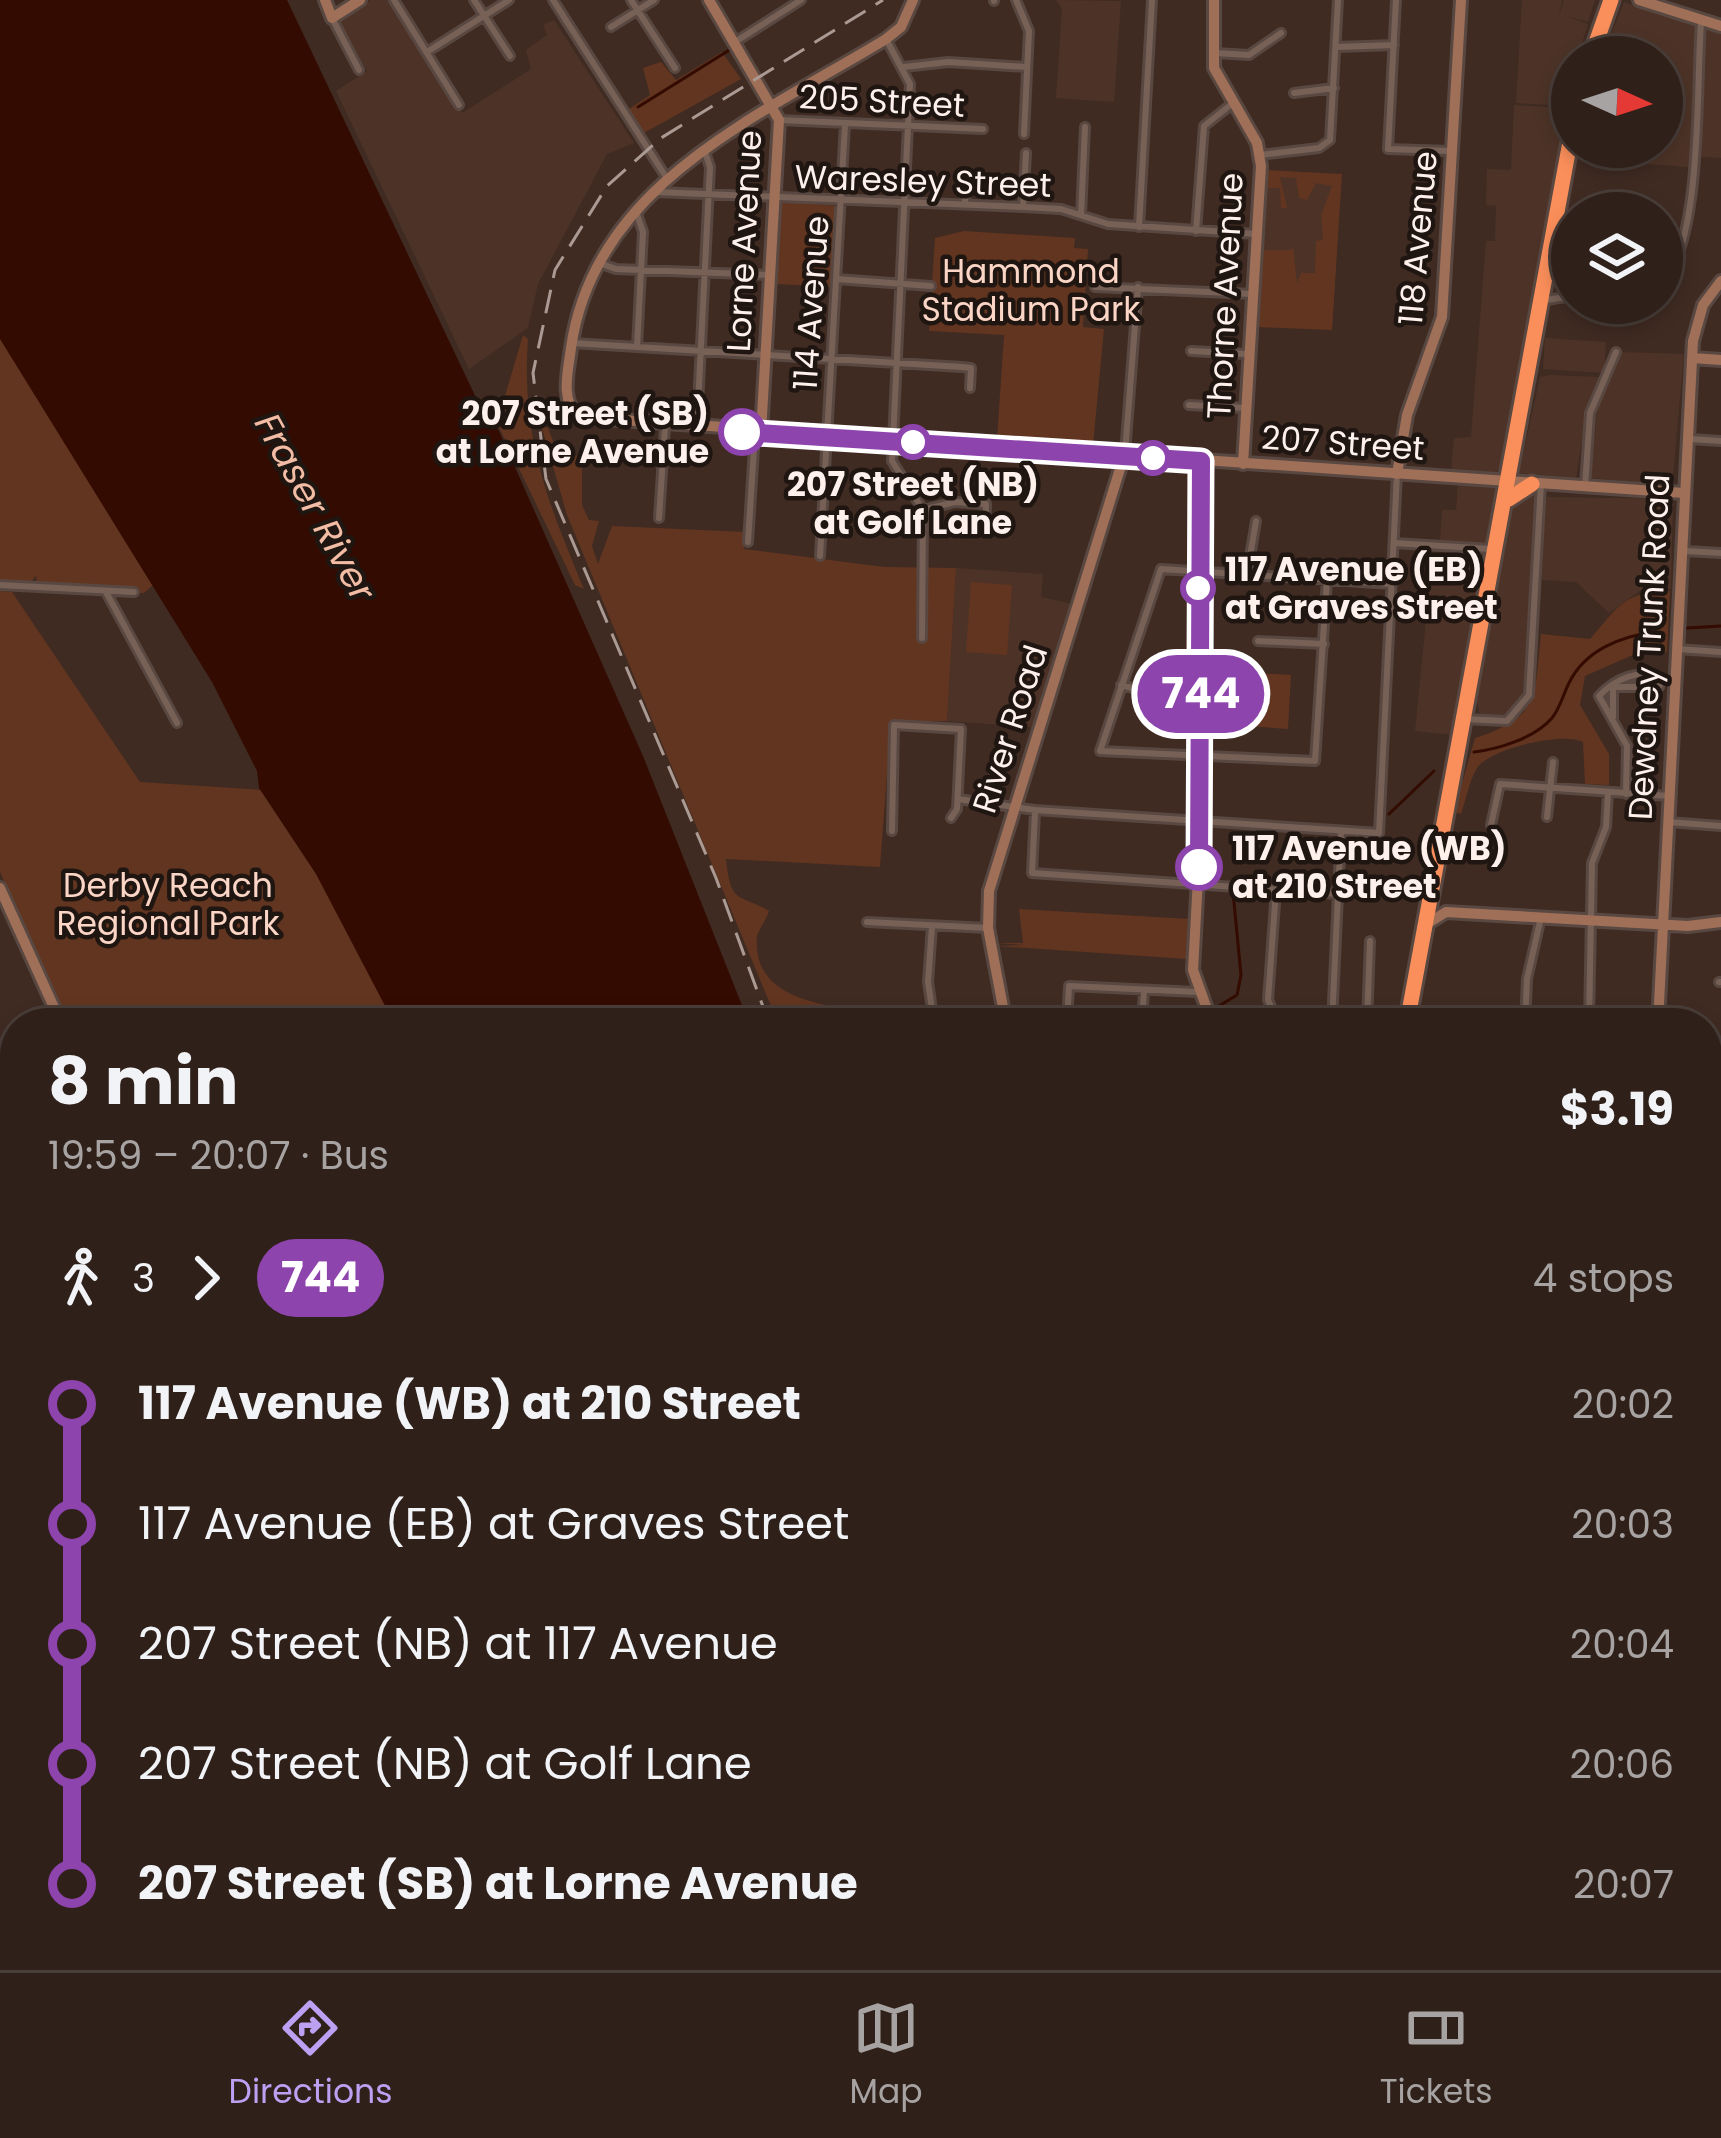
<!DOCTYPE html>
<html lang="en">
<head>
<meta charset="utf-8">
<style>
  :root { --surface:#2f201a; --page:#3b2d27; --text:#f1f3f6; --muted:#a7a3a2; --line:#4a3e39; --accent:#bca0f2 }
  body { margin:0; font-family:Poppins,sans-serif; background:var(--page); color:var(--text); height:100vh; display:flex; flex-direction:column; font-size:45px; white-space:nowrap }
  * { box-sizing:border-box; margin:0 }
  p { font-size:39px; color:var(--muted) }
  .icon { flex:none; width:66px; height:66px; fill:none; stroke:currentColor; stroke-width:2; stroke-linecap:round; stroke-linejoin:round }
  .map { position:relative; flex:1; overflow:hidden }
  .sheet { position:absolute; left:0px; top:1008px; width:1722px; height:963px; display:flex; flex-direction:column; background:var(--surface); border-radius:48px 48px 0 0; box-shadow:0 6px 18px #0003,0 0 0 3px var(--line) }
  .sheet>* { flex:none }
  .badge { padding:0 24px; border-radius:39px; font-size:42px; line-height:78px }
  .needle { width:78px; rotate:93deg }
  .tools { position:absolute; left:1551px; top:36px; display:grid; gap:24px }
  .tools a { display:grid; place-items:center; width:132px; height:132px; border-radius:50%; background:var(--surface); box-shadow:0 6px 18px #0003,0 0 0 3px var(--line); font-size:60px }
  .map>.badge { position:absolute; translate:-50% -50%; box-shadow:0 0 0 6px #fff }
  .legs { display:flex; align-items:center; gap:18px; height:132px; padding:0 48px; font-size:39px }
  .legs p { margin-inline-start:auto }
  .overview { display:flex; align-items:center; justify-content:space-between; height:204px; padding:0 48px }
  h1 { font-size:66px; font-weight:700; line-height:90px }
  ul { padding:0 48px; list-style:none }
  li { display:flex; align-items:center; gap:42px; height:120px; font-size:45px }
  li i { display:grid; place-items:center; width:18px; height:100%; margin:0 15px; background:currentColor }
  li i::after { content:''; width:30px; height:30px; margin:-15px; border:9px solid; border-radius:50%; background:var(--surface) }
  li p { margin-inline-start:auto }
  li:first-child i { background:linear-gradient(#0000 50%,currentColor 0) }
  li:last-child i { background:linear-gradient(currentColor 50%,#0000 0) }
  .dock { display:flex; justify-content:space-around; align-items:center; height:168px; border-top:3px solid var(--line); background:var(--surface); font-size:33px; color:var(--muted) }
  .dock a { display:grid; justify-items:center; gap:6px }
  .dock .on { color:var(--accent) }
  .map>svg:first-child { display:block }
  .built { fill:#4d3327 }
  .green { fill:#623520 }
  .water { fill:#340b00 }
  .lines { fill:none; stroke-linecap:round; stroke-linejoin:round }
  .stream { stroke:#340b00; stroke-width:3 }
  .street-casing { stroke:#594841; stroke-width:12 }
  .secondary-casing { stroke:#594841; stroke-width:16 }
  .highway-casing { stroke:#594841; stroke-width:21 }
  .street { stroke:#776156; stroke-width:6 }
  .secondary { stroke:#9f6f58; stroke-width:10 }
  .highway { stroke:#fb8f5b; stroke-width:15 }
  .rail { stroke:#ab9a93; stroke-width:3; stroke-dasharray:24 12; stroke-linecap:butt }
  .line-1-casing { stroke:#fff; stroke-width:27 }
  .line-1 { stroke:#8e44ad; stroke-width:18 }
  .stop-1-dot { fill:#fff; stroke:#8e44ad; stroke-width:6 }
  .labels { text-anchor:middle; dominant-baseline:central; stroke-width:9; stroke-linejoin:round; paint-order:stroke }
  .street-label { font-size:33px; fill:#fef0eb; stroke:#1f1612 }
  .park-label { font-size:33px; fill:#fbd5c5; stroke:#1f1612 }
  .stop-label { font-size:33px; font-weight:bold; fill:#fef0eb; stroke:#1f1612; text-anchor:start }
  .water-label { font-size:36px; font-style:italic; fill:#f3bca4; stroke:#1f1612 }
</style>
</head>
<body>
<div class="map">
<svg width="1721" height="1970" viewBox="0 0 1721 1970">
  <rect width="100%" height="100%" fill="#3f2b22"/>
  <path class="built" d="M371,0H389L462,113L531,69L526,50L547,35L543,25L554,20L634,143L607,154L538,284L528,328L469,369L336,91L367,71L338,21Z
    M1056,0L1121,1L1114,102L1056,98L1062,9Z
    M1522,0H1562L1559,16L1564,0H1595L1588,22L1566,16L1588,24L1578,57H1572L1564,106L1516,103Z
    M1624,2L1721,34V158L1691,156L1689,167L1576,159L1579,147H1662V57H1602Z
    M1514,105L1564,108L1568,113L1502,468L1492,475L1451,472L1454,438L1471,437L1486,241H1495L1496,206L1486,205L1487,169L1511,170Z
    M1266,172L1341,176L1332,330L1258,325Z
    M1545,338L1606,342L1604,373L1543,369Z
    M1620,352L1684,354L1672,486L1591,478L1597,409Z
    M1550,375L1600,377L1588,404L1576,478L1519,473L1540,377Z
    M1458,483L1496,488L1486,543L1440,542L1442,510H1456Z
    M1532,490L1537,496L1526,695L1512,714L1489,719L1480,714L1475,696L1512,503Z
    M1545,497L1673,499L1671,589L1641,590L1609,613L1576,582L1542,580Z
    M1433,550L1481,552L1485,558L1453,735L1415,731Z
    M956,568L1043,574L1041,597L1073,604L1032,727L947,721Z"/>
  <path class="green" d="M722,52L741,79L644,133L629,109L650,95L643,68L661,62L676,80Z
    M1265,170L1342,174L1332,330L1256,327L1260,250H1291L1293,246L1297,283L1301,273H1315L1316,241L1323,240L1321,215L1332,186L1316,183L1307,200L1299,198L1296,178L1280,177L1287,208H1281L1280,188H1264Z
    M781,202L839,206L835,287L777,284Z
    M964,231L1075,238L1074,248L1088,249L1083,327L1104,329L1093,445L997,439L1004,335L929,331L935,238Z
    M0,329L109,501L153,585L144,593L37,585L36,575L30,584L0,583Z
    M523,335L528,339C521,437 547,500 584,589L575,585L497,423Z
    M541,425L548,428L555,446L582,458V505L589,520L599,521L592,546L598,564L612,526L745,532L744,549L884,567L956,568L947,721H891L880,867L726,859C731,906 739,893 769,911C767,919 758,930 757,937C752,1002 828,1005 874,1013L873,1023H778L567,515Z
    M971,582L1012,585L1007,655L966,652Z
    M0,591L12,592L140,782L262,790L267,785L402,1023H69L0,872Z
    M1670,591L1667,652L1635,654L1585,676L1580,705L1609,754V785L1585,784L1583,742C1563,731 1489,749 1477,768C1469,781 1466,800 1461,814L1454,812L1475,738C1541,716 1534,698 1541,634L1590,639C1619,606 1623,592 1670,591Z
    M1236,672L1291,675L1288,729L1234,725Z
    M1019,909L1190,919L1187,959L996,946L1024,945L996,943H1023Z
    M1720,1545L1721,1546V1677L1707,1676L1714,1547Z
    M163,1956H250L254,1970H91Z
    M490,1956H682L683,1970H492Z"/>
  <path class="water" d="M0,0H287L479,404L499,431L643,756L749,1023H394L316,874L259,788L257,771L212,682L0,339Z
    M657,1956H998V1970H658Z"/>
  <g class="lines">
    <path class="stream" d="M638,107L731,49
      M1687,628L1721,626
      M1474,752C1499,749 1535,738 1552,718C1560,708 1563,695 1569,683C1585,650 1621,636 1656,632
      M1389,814L1434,771
      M1214,1009L1237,995L1241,975L1233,892
      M1193,1023L1197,1018
      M44,1970L119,1956"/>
    <defs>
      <path id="street" d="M394,0L459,105
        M474,0L510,56
        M553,0L666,177
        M631,0L675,68
        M1016,0L1029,31L1024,134
        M1396,0L1388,149L1451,151
        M994,1V0
        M332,18L359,70
        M611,27L654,0
        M886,39L910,84L892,461L923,510L922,638
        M735,42L801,0
        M1336,47L1394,45
        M427,52L509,0
        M1215,53L1249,55L1281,33
        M904,67L948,62L1026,67
        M1294,93L1334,88
        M779,120L983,129
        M1260,155L1319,148L1330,140L1338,0
        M657,192L1023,207L1061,209L1108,224L1256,234
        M965,202L966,182
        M1023,207L1026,153
        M636,211L643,232L637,347
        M1081,215L1085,127
        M1139,227L1152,0
        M1196,231L1204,126L1233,103
        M602,264L616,269L768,275
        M837,279L931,286
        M1662,283C1703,240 1696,86 1701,23
        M1095,287L1253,294
        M1546,300L1572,296
        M572,343L962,367L971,368L970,388
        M1191,351L1247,354
        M1189,405L1246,408
        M697,425L710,167L705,152
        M1690,439L1721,441
        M1125,453L1138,287
        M1585,487L1590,413L1616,352
        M923,510L955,502L986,504L985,531
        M659,518L665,427
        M748,542L755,433
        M1394,543L1491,549
        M1685,551L1721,553
        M820,556L845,125
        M1247,574L1256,521
        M1327,579L1315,761L1100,751L1161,569L1392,584
        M0,585L134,592
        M106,592L177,723
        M1258,641L1324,644
        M1677,649L1721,652
        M1121,685L1140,690
        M1613,687H1659L1662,680C1641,666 1614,680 1599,696L1627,746L1626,794
        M1613,717V687
        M1463,719L1507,721L1529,695L1541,484
        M958,799L1035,810L1379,833L1397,474
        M1035,812L1032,873L1338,894
        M1547,817L1553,762
        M1668,822L1721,826
        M1491,825L1500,784L1669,796
        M892,831L894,725L961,729L957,809L951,818
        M1276,890L1268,1000L1276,1018
        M867,922L988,928
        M932,926L928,982L934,1023
        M1719,982H1721
        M1067,1023L1069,986L1197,992
        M1142,1023L1144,991
        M1332,1023L1341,831
        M1367,1023L1370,941
        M1525,1023L1527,979L1541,917
        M1589,1023L1592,863L1606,827L1608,792
        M1707,1377H1721
        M1707,1433L1721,1432
        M1420,1969L1433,1970
        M1192,1970L1193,1956
        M1420,1970L1421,1956
        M1492,1970L1493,1956"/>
      <path id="secondary" d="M325,0L332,18L360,0
        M709,0L779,120L761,433
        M913,0L901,27L886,39C760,116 594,184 571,348C568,372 560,399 578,417L1684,493
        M1214,0V68L1257,143L1261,166L1243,464
        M1639,0L1721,26
        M1692,358L1721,360
        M1201,461L1197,560L1203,786L1193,970L1212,1023
        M1397,474L1407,415L1442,317L1461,0
        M0,888L61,1023
        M1425,925L1446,912L1688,926L1721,922
        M1006,1023L988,928L989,891L1124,456
        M1658,1023L1693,341L1703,305L1721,281
        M1707,1313L1721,1314
        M1707,1781L1721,1782
        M483,1956L485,1970
        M1118,1956V1970
        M1610,1970L1611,1956"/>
      <path id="highway" d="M1591,57L1611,0
        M1509,499L1532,484
        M1407,1023L1572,131
        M1332,1970L1333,1956"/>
    </defs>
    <use href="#street" class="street-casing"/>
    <use href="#secondary" class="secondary-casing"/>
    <use href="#highway" class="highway-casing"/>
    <use href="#street" class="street"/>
    <use href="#secondary" class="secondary"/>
    <use href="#highway" class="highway"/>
    <path class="rail" d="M769,1023L716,878L546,479L533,373L555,270L607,186L661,138L883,0
      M1023,1956V1970"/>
  </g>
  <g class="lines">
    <defs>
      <path id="line-1" d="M742,432L1201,461L1199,867"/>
    </defs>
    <use href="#line-1" class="line-1-casing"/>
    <use href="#line-1" class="line-1"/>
  </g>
  <g class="stop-1-dot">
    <circle cx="742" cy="432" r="21"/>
    <circle cx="913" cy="442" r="15"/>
    <circle cx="1153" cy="458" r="15"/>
    <circle cx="1198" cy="588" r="15"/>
    <circle cx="1199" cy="867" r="21"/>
  </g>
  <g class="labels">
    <g class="street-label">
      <text transform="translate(882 101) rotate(3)">205 Street</text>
      <text transform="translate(923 181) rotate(2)">Waresley Street</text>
      <text transform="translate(1418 238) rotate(-85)">118 Avenue</text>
      <text transform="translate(744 241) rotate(-87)">Lorne Avenue</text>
      <text transform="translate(1225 296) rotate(-87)">Thorne Avenue</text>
      <text transform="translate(811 303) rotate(-86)">114 Avenue</text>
      <text transform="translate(1343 443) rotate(4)">207 Street</text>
      <text transform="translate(1649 647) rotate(-87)">Dewdney Trunk Road</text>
      <text transform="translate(1010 729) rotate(-72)">River Road</text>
    </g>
    <g class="park-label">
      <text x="1031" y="271">Hammond<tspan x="1031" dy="38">Stadium Park</tspan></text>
      <text x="168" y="885">Derby Reach<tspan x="168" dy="38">Regional Park</tspan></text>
    </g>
    <g class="stop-label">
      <text x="709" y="413" text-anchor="end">207 Street (SB)<tspan x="709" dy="38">at Lorne Avenue</tspan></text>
      <text x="913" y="484" text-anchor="middle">207 Street (NB)<tspan x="913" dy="38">at Golf Lane</tspan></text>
      <text x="1225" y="569">117 Avenue (EB)<tspan x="1225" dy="38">at Graves Street</tspan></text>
      <text x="1232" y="848">117 Avenue (WB)<tspan x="1232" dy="38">at 210 Street</tspan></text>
    </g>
    <g class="water-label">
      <text transform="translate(315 507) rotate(61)">Fraser River</text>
    </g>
  </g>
</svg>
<div class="tools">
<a><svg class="needle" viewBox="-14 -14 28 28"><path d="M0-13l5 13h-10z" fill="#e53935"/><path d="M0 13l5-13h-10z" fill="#a7a3a2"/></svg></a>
<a><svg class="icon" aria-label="layers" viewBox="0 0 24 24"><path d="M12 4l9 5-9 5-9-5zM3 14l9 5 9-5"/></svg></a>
</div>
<b class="badge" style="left:1201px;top:694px;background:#8e44ad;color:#fff">744</b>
<section class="sheet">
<div class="overview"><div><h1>8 min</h1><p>19:59 – 20:07 · Bus</p></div><b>$3.19</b></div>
<div class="legs"><svg class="icon" aria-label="walk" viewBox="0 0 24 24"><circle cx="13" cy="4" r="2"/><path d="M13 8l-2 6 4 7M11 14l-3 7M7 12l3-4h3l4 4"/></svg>3<svg class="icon" aria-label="forward" viewBox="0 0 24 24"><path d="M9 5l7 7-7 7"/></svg><b class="badge" style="background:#8e44ad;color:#fff">744</b><p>4 stops</p></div>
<ul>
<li><i style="color:#8e44ad"></i><b>117 Avenue (WB) at 210 Street</b><p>20:02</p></li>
<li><i style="color:#8e44ad"></i><span>117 Avenue (EB) at Graves Street</span><p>20:03</p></li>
<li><i style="color:#8e44ad"></i><span>207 Street (NB) at 117 Avenue</span><p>20:04</p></li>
<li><i style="color:#8e44ad"></i><span>207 Street (NB) at Golf Lane</span><p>20:06</p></li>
<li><i style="color:#8e44ad"></i><b>207 Street (SB) at Lorne Avenue</b><p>20:07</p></li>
</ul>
</section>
</div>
<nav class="dock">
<a class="on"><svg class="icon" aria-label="directions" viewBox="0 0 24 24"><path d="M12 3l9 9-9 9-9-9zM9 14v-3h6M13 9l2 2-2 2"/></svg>Directions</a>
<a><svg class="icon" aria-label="map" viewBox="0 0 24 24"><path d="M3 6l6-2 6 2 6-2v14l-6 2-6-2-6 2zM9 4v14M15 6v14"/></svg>Map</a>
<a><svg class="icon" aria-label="tickets" viewBox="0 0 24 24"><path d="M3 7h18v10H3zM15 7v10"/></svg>Tickets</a>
</nav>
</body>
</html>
